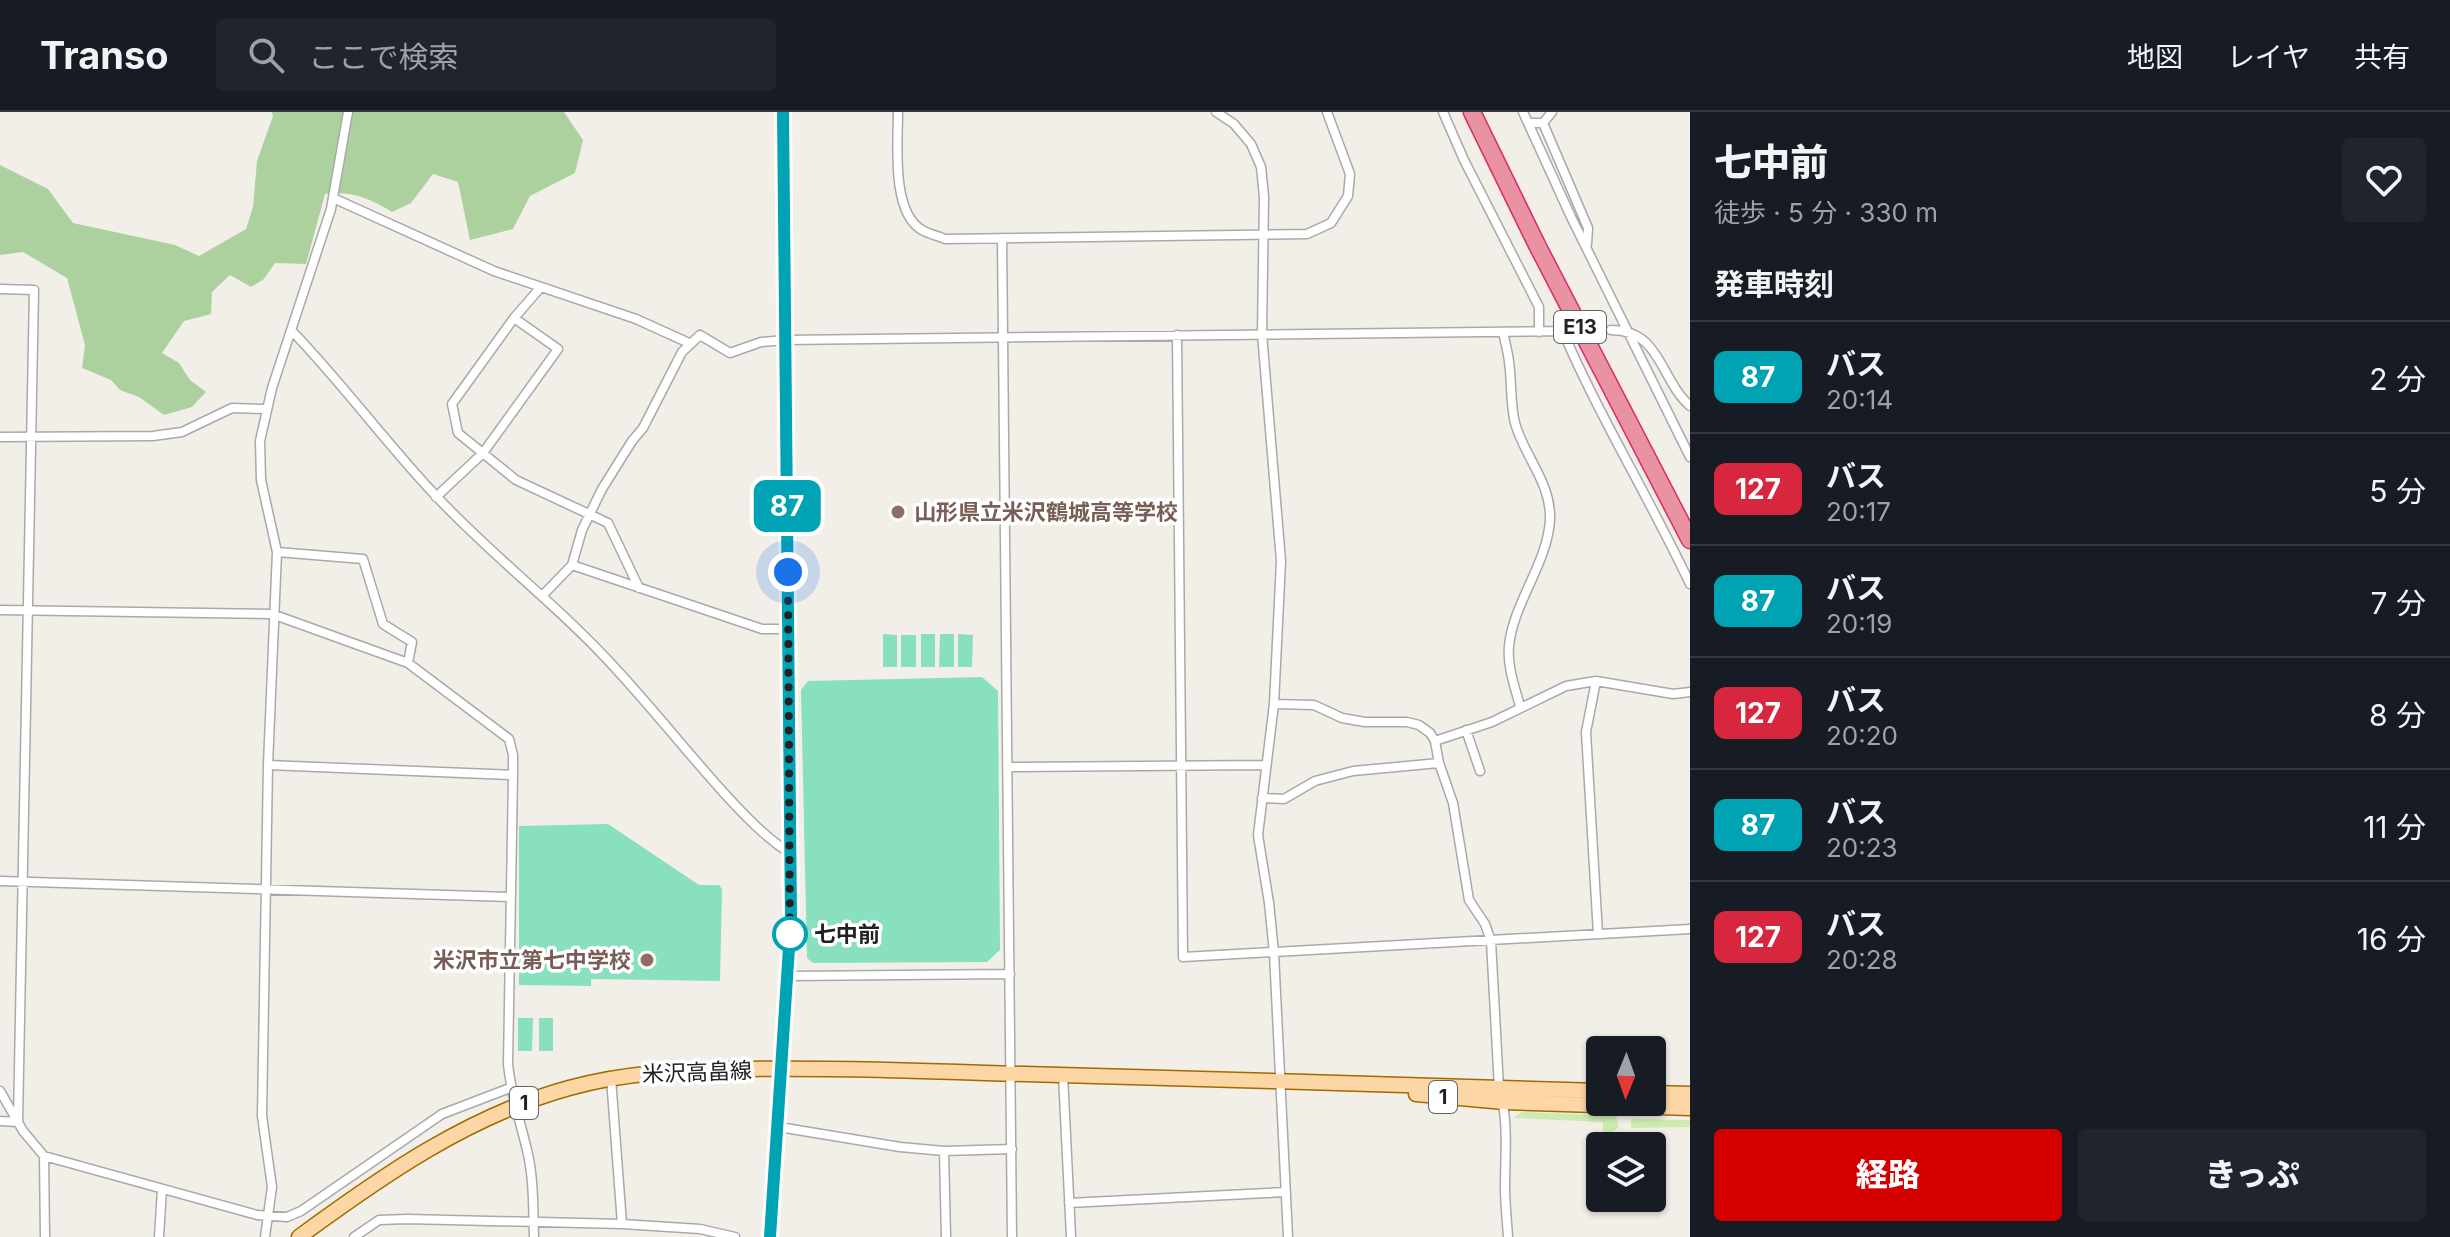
<!DOCTYPE html>
<html lang="ja">
<head>
<meta charset="utf-8">
<style>
  :root { --surface:#171b24; --page:#20242c; --text:#f1f3f6; --muted:#9ea1a6; --line:#363941; --accent:#d40000 }
  body { margin:0; font-family:Inter,"Noto Sans JP",sans-serif; background:var(--page); color:var(--text); height:100vh; display:flex; flex-direction:column; font-size:30px; white-space:nowrap }
  * { box-sizing:border-box; margin:0 }
  p { font-size:26px; color:var(--muted) }
  .icon { flex:none; width:44px; height:44px; fill:none; stroke:currentColor; stroke-width:2; stroke-linecap:round; stroke-linejoin:round }
  .map { position:relative; flex:1; overflow:hidden }
  .side { display:flex; flex-direction:column; background:var(--surface); width:760px }
  .side>* { flex:none }
  .badge { padding:0 16px; border-radius:12px; font-size:28px; line-height:52px }
  .needle { width:52px; rotate:181deg }
  .fabs { position:absolute; left:1586px; top:924px; display:grid; gap:16px }
  .fabs a { display:grid; place-items:center; width:80px; height:80px; border-radius:8px; background:var(--surface); box-shadow:0 2px 6px #0004; font-size:40px }
  .you { position:absolute; width:40px; height:40px; margin:-20px; border:6px solid #fff; border-radius:50%; background:#1a73e8; box-shadow:0 0 0 12px #1a73e833 }
  .map>.badge { position:absolute; translate:-50% -50%; box-shadow:0 0 0 4px #fff }
  h2 { padding:0 24px; font-size:30px; line-height:72px }
  .round { display:grid; place-items:center; flex:none; width:84px; height:84px; border-radius:8px; background:var(--page) }
  .overview { display:flex; align-items:center; justify-content:space-between; height:136px; padding:0 24px }
  h1 { font-size:38px; font-weight:800; line-height:60px }
  .cta { display:flex; gap:16px; margin-top:auto; padding:16px 24px }
  .cta a { flex:1; height:92px; border-radius:8px; background:var(--accent); color:#fff; font-size:32px; font-weight:800; line-height:92px; text-align:center }
  .cta a+a { background:var(--page); color:var(--text) }
  ul { padding:0; list-style:none }
  li { display:flex; align-items:center; gap:24px; height:112px; padding:0 24px; border-top:2px solid var(--line) }
  li div { flex:1 }
  li b { display:block; font-size:30px }
  li em { font-style:normal }
  li .badge { min-width:88px; font-weight:700; text-align:center }
  header { display:flex; align-items:center; gap:48px; box-sizing:border-box; height:112px; padding:0 40px; background:var(--surface); border-bottom:2px solid var(--line) }
  header strong { font-size:38px }
  nav { display:flex; gap:44px; margin-inline-start:auto; font-size:28px }
  .search { width:560px; height:72px; background:var(--page); display:flex; align-items:center; gap:20px; box-sizing:border-box; padding:0 28px; border-radius:8px; color:var(--muted); font-size:30px }
  main { display:flex; flex:1; min-height:0 }
  .map>svg:first-child { display:block }
  .grass { fill:#cdebb0 }
  .forest { fill:#add19e }
  .pitch { fill:#88e0be }
  .lines { fill:none; stroke-linecap:round; stroke-linejoin:round }
  .street-tunnel { stroke:#c8c6c1; stroke-width:8; stroke-dasharray:8 4; stroke-linecap:butt }
  .street-casing { stroke:#a9a9a9; stroke-width:11 }
  .secondary-casing { stroke:#707d05; stroke-width:15 }
  .primary-casing { stroke:#a06b00; stroke-width:17 }
  .highway-casing { stroke:#dc2a67; stroke-width:19 }
  .street { stroke:#fff; stroke-width:8 }
  .secondary { stroke:#f7fabf; stroke-width:12 }
  .primary { stroke:#fcd6a4; stroke-width:14 }
  .highway { stroke:#e892a2; stroke-width:16 }
  .line-casing { stroke:#fff; stroke-width:18 }
  .line { stroke:#00a3b4; stroke-width:12 }
  .walk { stroke:#222; stroke-width:8; stroke-dasharray:0 14.4 }
  .education-dot { fill:#8d6e63; stroke:#fff; stroke-width:3 }
  .stop-dot { fill:#fff; stroke:#00a3b4; stroke-width:4 }
  .labels { text-anchor:middle; dominant-baseline:central; stroke-width:7; stroke-linejoin:round; paint-order:stroke }
  .shield { fill:#fff; stroke:#646464; stroke-width:2 }
  .shield-label { font-size:20px; font-weight:bold; fill:#222 }
  .education-label { font-size:22px; font-weight:bold; fill:#785e54; stroke:#fff; text-anchor:start }
  .stop-label { font-size:22px; font-weight:bold; fill:#222; stroke:#fff; text-anchor:start }
  .street-label { font-size:22px; fill:#222; stroke:#fff }
</style>
</head>
<body>
<header>
<strong>Transo</strong>
<div class="search"><svg class="icon" aria-label="search" viewBox="0 0 24 24"><circle cx="10" cy="10" r="6"/><path d="M15 15l6 6"/></svg>ここで検索</div>
<nav><a>地図</a><a>レイヤ</a><a>共有</a></nav>
</header>
<main>
<div class="map">
<svg width="1690" height="1125" viewBox="0 0 1690 1125">
  <rect width="100%" height="100%" fill="#f2efe9"/>
  <path class="grass" d="M1522,1000L1616,1004L1619,1015L1613,1020H1603V1010L1514,1006Z
    M1631,1007L1690,1008V1015L1631,1016Z"/>
  <path class="forest" d="M272,0H564L583,28L575,61L530,84L513,117L470,128L458,70L433,62L411,91L392,100C369,86 352,79 325,82L306,152L275,151L264,167L251,175L230,163L212,180L211,202L184,209L162,241L179,251L190,268L206,280L192,295L164,303L139,285L120,278L111,268L82,256L85,233L67,166L23,140L0,143V53L48,77L73,111L175,133L199,144L246,117L253,95L257,49L273,4Z"/>
  <path class="pitch" d="M883,522L897,523V555H883Z
    M921,522H935V555H921Z
    M940,522H954V555H939Z
    M958,522L973,523L972,555H958Z
    M901,523H916V555H901Z
    M982,565L998,579L1000,838L987,850L813,851L807,846L801,578L808,569Z
    M608,712L699,773H719L722,777L720,869L591,867V874L519,873V714Z
    M518,906H533L532,939H518Z
    M539,906H553V939H539Z"/>
  <g class="lines">
    <path class="street-tunnel" d="M1580,219L1611,218"/>
    <defs>
      <path id="street" d="M898,0C898,31 891,100 922,118C929,122 938,124 945,127L1307,122L1331,111L1348,84L1350,62L1327,0
        M1216,0L1234,12L1251,32L1261,55L1264,85L1262,222L1281,449L1274,592L1258,723L1269,791L1274,841L1288,1125
        M1443,0L1464,48L1539,195V220
        M1523,0L1571,105L1690,345
        M1528,11H1543L1552,0
        M1543,11L1588,116L1587,132
        M333,86L494,159L636,207L689,231
        M1002,126L1012,1125
        M541,175L514,206L452,292L458,321L516,368L608,411L639,476
        M0,177L34,178L18,1010
        M1611,218C1661,218 1659,266 1690,294
        M292,219C343,272 386,331 436,384C493,445 560,495 616,557C653,597 687,640 724,681C745,704 765,725 791,742
        M1503,220C1505,230 1508,240 1509,250C1512,270 1510,291 1515,311C1524,344 1551,370 1550,407C1548,451 1513,491 1509,534C1507,554 1515,576 1520,594
        M1563,220C1600,306 1650,387 1690,472
        M1177,223L1183,845L1690,817
        M0,325L153,324L182,320L232,296L266,297
        M436,385L483,341L558,237L514,206
        M277,440L363,447L383,512L412,530L408,551
        M572,453L762,517H788
        M543,483L572,453L582,418L602,377L632,329L643,316L682,240L700,223L730,241L761,230L785,228L1574,219
        M0,498L272,502L408,551L509,627L513,643V663L508,952C511,982 520,1009 527,1038C534,1067 533,1095 534,1125
        M1596,569L1586,620L1598,822
        M1274,592L1314,593L1342,606L1365,610H1407L1419,613L1430,621L1435,629L1439,651L1453,691L1469,788L1485,812L1491,829L1499,976C1509,1008 1505,1042 1505,1075C1505,1092 1507,1108 1508,1125
        M1466,618L1480,659
        M1435,629L1492,610L1566,574L1596,569L1673,582L1690,580
        M268,653L513,663
        M1009,655L1265,653
        M1262,686L1284,687L1315,669L1353,659L1439,651
        M0,769L511,785
        M789,864L1010,862
        M1063,963L1071,1125
        M611,966L622,1112
        M0,979L23,1019L44,1044L257,1103L287,1105L301,1099L442,1002L510,976
        M0,1009L18,1010
        M779,1015L900,1035L944,1039L1012,1037
        M944,1039L946,1125
        M44,1044L45,1125
        M1069,1091L1286,1080
        M159,1125L162,1077
        M265,1125L272,1075L262,1004L268,653L277,440L261,368L260,329L272,276L331,97L348,0
        M354,1125L379,1108L407,1107L622,1112L700,1117L735,1125"/>
      <path id="secondary" d="M770,1125L791,805L783,0"/>
      <path id="primary" d="M1652,981L1690,982
        M1416,982L1504,990L1690,996
        M299,1125C382,1064 468,1004 569,976C627,960 684,958 743,957C824,956 905,958 986,961C1191,967 1395,972 1600,979"/>
      <path id="highway" d="M1472,0L1537,133L1690,428"/>
    </defs>
    <use href="#street" class="street-casing"/>
    <use href="#secondary" class="secondary-casing"/>
    <use href="#primary" class="primary-casing"/>
    <use href="#highway" class="highway-casing"/>
    <use href="#street" class="street"/>
    <use href="#secondary" class="secondary"/>
    <use href="#primary" class="primary"/>
    <use href="#highway" class="highway"/>
  </g>
  <g class="lines">
    <defs>
      <path id="line" d="M770,1125L791,805L783,0"/>
    </defs>
    <use href="#line" class="line-casing"/>
    <use href="#line" class="line"/>
    <path class="walk" d="M788,460L790,830V822"/>
  </g>
  <g class="education-dot">
    <circle cx="898" cy="400" r="8"/>
    <circle cx="647" cy="848" r="8"/>
  </g>
  <circle class="stop-dot" cx="790" cy="822" r="16"/>
  <g class="labels">
    <g class="shield">
      <rect x="1554" y="199" width="52" height="32" rx="6"/>
      <rect x="1429" y="969" width="28" height="32" rx="6"/>
      <rect x="510" y="975" width="28" height="32" rx="6"/>
    </g>
    <g class="shield-label">
      <text x="1580" y="215">E13</text>
      <text x="1443" y="985">1</text>
      <text x="524" y="991">1</text>
    </g>
    <g class="education-label">
      <text x="914" y="400">山形県立米沢鶴城高等学校</text>
      <text x="631" y="848" text-anchor="end">米沢市立第七中学校</text>
    </g>
    <g class="stop-label">
      <text x="814" y="822">七中前</text>
    </g>
    <g class="street-label">
      <text transform="translate(697 960) rotate(-2)">米沢高畠線</text>
    </g>
  </g>
</svg>
<div class="fabs">
<a><svg class="needle" viewBox="-14 -14 28 28"><path d="M0-13l5 13h-10z" fill="#e53935"/><path d="M0 13l5-13h-10z" fill="#9ea1a6"/></svg></a>
<a><svg class="icon" aria-label="layers" viewBox="0 0 24 24"><path d="M12 4l9 5-9 5-9-5zM3 14l9 5 9-5"/></svg></a>
</div>
<div class="you" style="left:788px;top:460px"></div>
<b class="badge" style="left:787px;top:394px;background:#00a3b4;color:#fff">87</b>
</div>
<section class="side">
<div class="overview"><div><h1>七中前</h1><p>徒歩 · 5 分 · 330 m</p></div><a class="round"><svg class="icon" aria-label="heart" viewBox="0 0 24 24"><path d="M12 20l-8-8c-3-5 5-10 8-4 3-6 11-1 8 4z"/></svg></a></div>
<h2>発車時刻</h2>
<ul>
<li><span class="badge" style="background:#00a3b4;color:#fff">87</span><div><b>バス</b><p>20:14</p></div><em>2 分</em></li>
<li><span class="badge" style="background:#d7263d;color:#fff">127</span><div><b>バス</b><p>20:17</p></div><em>5 分</em></li>
<li><span class="badge" style="background:#00a3b4;color:#fff">87</span><div><b>バス</b><p>20:19</p></div><em>7 分</em></li>
<li><span class="badge" style="background:#d7263d;color:#fff">127</span><div><b>バス</b><p>20:20</p></div><em>8 分</em></li>
<li><span class="badge" style="background:#00a3b4;color:#fff">87</span><div><b>バス</b><p>20:23</p></div><em>11 分</em></li>
<li><span class="badge" style="background:#d7263d;color:#fff">127</span><div><b>バス</b><p>20:28</p></div><em>16 分</em></li>
</ul>
<div class="cta"><a>経路</a><a>きっぷ</a></div>
</section>
</main>
</body>
</html>
